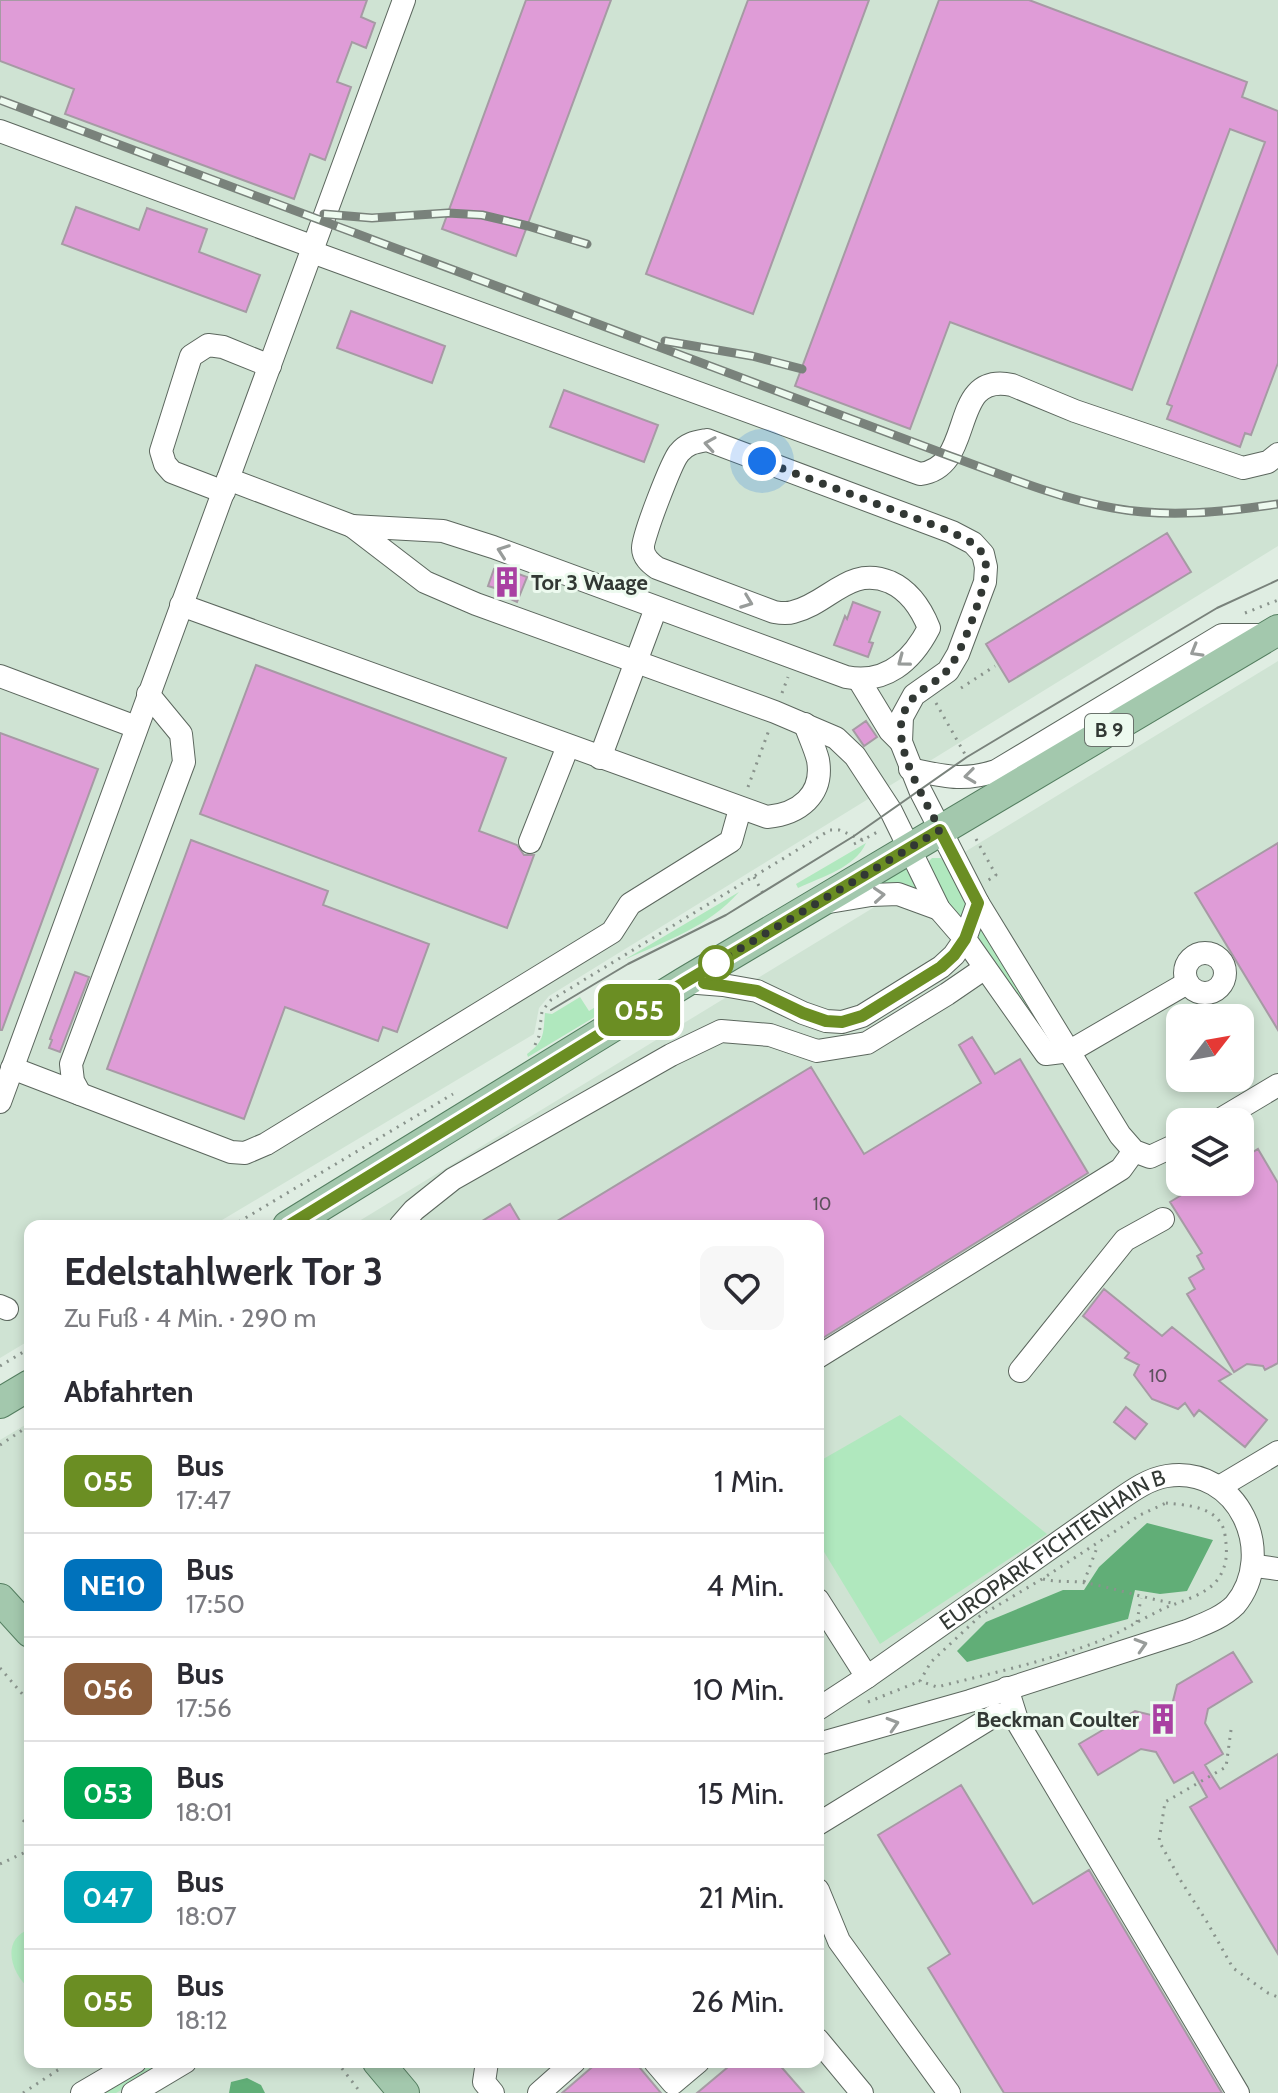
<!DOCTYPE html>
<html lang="de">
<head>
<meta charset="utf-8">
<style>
  :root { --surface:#fff; --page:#f7f7f7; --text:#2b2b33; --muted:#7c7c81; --line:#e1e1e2 }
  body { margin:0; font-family:Cabin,sans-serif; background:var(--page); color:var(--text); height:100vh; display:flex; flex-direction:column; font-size:30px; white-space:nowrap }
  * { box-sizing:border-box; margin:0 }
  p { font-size:26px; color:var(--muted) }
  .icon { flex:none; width:44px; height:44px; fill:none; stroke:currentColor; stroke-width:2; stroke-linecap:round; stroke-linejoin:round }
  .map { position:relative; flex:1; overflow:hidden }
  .panel { position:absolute; left:24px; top:1220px; width:800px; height:848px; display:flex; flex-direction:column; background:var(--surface); border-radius:16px; box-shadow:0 4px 12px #0003 }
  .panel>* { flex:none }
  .badge { padding:0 16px; border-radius:12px; font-size:28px; line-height:52px }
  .needle { width:52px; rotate:59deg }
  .buttons { position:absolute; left:1166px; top:1004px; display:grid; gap:16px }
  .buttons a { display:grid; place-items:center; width:88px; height:88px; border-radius:16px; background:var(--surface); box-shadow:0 4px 12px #0003; font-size:40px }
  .you { position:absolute; width:40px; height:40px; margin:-20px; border:6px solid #fff; border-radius:50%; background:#1a73e8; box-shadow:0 0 0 12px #1a73e833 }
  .map>.badge { position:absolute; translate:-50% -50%; box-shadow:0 0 0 4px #fff }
  h2 { padding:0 40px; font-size:30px; line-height:72px }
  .round { display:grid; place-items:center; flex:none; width:84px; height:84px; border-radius:16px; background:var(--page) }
  .head { display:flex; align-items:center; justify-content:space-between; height:136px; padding:0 40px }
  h1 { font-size:38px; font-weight:800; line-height:60px }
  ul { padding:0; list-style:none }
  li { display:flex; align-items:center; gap:24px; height:104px; padding:0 40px; border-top:2px solid var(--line) }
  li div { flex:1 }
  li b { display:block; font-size:30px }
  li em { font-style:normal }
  li .badge { min-width:88px; font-weight:700; text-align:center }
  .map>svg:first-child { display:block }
  .built { fill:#cfe3d3; fill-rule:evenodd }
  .green { fill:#b0e8be }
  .water { fill:#61ae77 }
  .building { fill:#df9cd7; stroke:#a69aa4; stroke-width:2 }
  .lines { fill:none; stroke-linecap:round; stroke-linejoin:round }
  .minor-casing { stroke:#5c675e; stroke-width:24 }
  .major-casing { stroke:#547e60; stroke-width:32 }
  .path { stroke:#89938c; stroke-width:3; stroke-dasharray:2 6; stroke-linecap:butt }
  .minor { stroke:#fff; stroke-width:22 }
  .major { stroke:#a3c8ad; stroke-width:30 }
  .tram { stroke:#79827b; stroke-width:2 }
  .rail-casing { stroke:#79827b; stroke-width:9 }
  .rail { stroke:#edfaef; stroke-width:6; stroke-dasharray:18; stroke-linecap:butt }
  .oneway { stroke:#989c9a }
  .line-casing { stroke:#fff; stroke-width:18 }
  .line { stroke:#6b8e23; stroke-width:12 }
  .walk { stroke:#323834; stroke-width:8; stroke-dasharray:0 14.4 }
  .stop-dot { fill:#fff; stroke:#6b8e23; stroke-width:4 }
  .labels { text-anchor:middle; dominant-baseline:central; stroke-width:6; stroke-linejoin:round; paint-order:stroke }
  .number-label { font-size:18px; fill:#5d515d }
  .shield { fill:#edfaef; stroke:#6a726c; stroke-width:2 }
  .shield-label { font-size:20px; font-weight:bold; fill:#323834 }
  .poi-label { font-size:22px; font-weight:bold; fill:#323834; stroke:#edfaef; text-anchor:start }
  .street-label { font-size:22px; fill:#323834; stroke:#edfaef }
</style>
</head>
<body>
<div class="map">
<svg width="1278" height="2093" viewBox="0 0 1278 2093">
  <rect width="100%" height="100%" fill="#dfede2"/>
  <path class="built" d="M0,0H1278V546L549,996L539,1008L534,1034L212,1226H30V1340L0,1358Z
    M1278,661V2093H0V1440L30,1422V2062H818V1226H351ZM1180,1018H1240V1078H1180ZM1180,1122H1240V1182H1180Z"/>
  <path class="green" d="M866,843C855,868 821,877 798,888L796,884Z
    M932,858H941C961,883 970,896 963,928L936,892L927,863Z
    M906,869L919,892L884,888L881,883Z
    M739,892C708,927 666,941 624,960Z
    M980,922L1039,1018L1032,1024L972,941Z
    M633,984L603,1012L528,1057L527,1054C545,1041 543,1034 545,1013L552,1014L580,997L589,1011Z
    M900,1415L1047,1534L880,1644L818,1542V1462Z
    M30,1929V1989C11,1974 0,1939 30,1929Z
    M151,2062H168L116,2093H100Z"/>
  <path class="water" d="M1147,1523L1213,1540L1187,1591L1160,1594L1135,1590L1128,1619L967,1662L957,1651L986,1622L1063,1590H1084L1099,1567Z
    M247,2078L261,2085L265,2093H229L231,2082Z"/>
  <path class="building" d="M0,0H367L361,17L375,23L366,48L352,42L337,82L351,87L325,160L310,154L294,199L65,114L74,89L0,61Z
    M526,0H611L516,256L442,229Z
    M748,0H869L753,314L646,274Z
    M939,0H1029L1247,82L1242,97L1278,111V363L1251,435L1245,433L1240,447L1167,419L1172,406L1167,404L1265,142L1230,129L1132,390L950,322L910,429L795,386Z
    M76,207L139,230L147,208L207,229L199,252L260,275L246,312L62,244Z
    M351,311L445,346L432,383L337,348Z
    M564,390L658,425L644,462L550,427Z
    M1167,533L1191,572L1009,682L986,644Z
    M494,569L504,572L505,569L527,577L517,602L497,593L498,589L488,586Z
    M853,602L880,612L869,642L873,643L868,657L834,645L845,616L847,619Z
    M256,665L506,758L479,831L517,845L524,855H534L507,928L200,814Z
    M866,721L877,737L864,746L853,730Z
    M0,733L98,769L2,1030H0Z
    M191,840L328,891L323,905L429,944L397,1032L383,1027L378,1041L285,1007L244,1119L107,1069Z
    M1278,843V1030L1195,893Z
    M75,972L89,977L60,1052L49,1048L52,1040L50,1039Z
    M972,1037L995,1074L1020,1059L1088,1173L818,1341V1226H549L811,1067L864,1154L981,1083L959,1045Z
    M1258,1149L1278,1183V1363L1265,1370L1263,1366L1247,1364L1234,1372L1187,1294L1195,1289L1189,1278L1204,1269L1197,1256L1202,1253L1170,1202L1203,1182H1240V1160Z
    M510,1204L523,1226H474Z
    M1104,1289L1162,1336L1172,1327L1231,1374L1219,1381L1267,1420L1245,1447L1199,1410L1194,1416L1185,1403L1178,1409L1152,1399L1134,1375L1139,1365L1125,1358L1129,1353L1083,1316Z
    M1126,1407L1147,1424L1135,1439L1114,1422Z
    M1233,1652L1252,1682L1208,1709L1205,1723L1223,1754L1205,1765L1220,1789L1278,1754V1954L1190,1807L1207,1797L1193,1772L1174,1783L1156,1752L1141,1749L1098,1775L1079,1744L1135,1711L1155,1716L1172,1705L1177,1685Z
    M961,1785L1033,1904L1089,1870L1222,2093H1004L928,1968L950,1954L878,1835Z
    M598,2062H635L661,2093H562Z
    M734,2062H777L804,2093H697Z"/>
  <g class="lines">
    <defs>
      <g id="minor">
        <path d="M0,131L314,247"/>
        <path d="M312,252L920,474C977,467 947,371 1012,385L1075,411L1243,468L1268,462L1278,454"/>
        <path d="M224,492L172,472L165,464L161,451L191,356L208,345L223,347L270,366"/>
        <path d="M352,526L228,479L404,0"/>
        <path d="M181,605L767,817C799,814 824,795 818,760C815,748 809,736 805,724"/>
        <path d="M0,676L136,727"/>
        <path d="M859,680L890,731L901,742"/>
        <path d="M600,758L656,608"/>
        <path d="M910,769C944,776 962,782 996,771L1222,635H1269"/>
        <path d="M530,842L568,746"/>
        <path d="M829,902L871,895L898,894L939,909"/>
        <path d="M978,903L1120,1135L1134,1151L1150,1157L1180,1143"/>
        <circle cx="1205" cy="973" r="20"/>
        <path d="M685,982L723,985L757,991L803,1013L826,1021L842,1022L862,1016L941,967L954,955L965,939L978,903L920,790L901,742L902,717L914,695L948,671L958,654L985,582L986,567L983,554L973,543L952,532L707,440C696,442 687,443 679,453C672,461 642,538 643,548C643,557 650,563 657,568L774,612C780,613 787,614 793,612C830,603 849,565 890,582C910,591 921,608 929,628C912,661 885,685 846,677L493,547L443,531L352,526L425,582L476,604L775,712L836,738L855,756L891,811L939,909L965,939L1046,1054L1070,1051L1187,983"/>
        <path d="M12,1068L231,1152L245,1153L266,1144L612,932L630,904L731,841L740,809"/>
        <path d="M80,1094L73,1081L71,1064L184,762L181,734L148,694"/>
        <path d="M0,1102L228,479"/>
        <path d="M1216,1122L1278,1085"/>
        <path d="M400,1226L414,1210L453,1179L671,1055L721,1031L770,1035L817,1051L867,1043L947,994L985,968"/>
        <path d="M0,1306L7,1309"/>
        <path d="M818,1357L1121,1169L1134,1151"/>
        <path d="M1020,1371L1125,1240L1163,1219"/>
        <path d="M1221,1486L1278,1452"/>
        <path d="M1256,1566L1278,1569"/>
        <path d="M818,1600L867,1677"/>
        <path d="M1007,1688L1018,1723L1238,2093"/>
        <path id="s1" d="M818,1709L867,1677L1113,1504C1129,1493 1147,1479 1167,1476C1238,1465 1278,1553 1235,1605C1222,1618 1204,1624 1187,1631L970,1701L818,1744"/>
        <path d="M818,1824L997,1714"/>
        <path d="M818,1890L839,1941L949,2093"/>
        <path d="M818,2040L862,2093"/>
        <path d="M487,2062L484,2082L493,2093"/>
        <path d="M655,2062L673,2083L698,2062"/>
        <path d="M82,2093L135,2062"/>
        <path d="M133,2093L185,2062"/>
        <path d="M539,2093L574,2062"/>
      </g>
      <path id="major" d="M288,1226L685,982L1278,630
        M0,1403L30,1385
        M0,1599L30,1632
        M378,2062L404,2093"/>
    </defs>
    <use href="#minor" class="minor-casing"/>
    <use href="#major" class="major-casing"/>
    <path class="path" d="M1245,613L1278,600
      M961,688L995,666
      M782,693L788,677
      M936,703L966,756
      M748,787L769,730
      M976,839L996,875L987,881
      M854,844L863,840
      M754,877L764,895
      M535,1045L539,1036L542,1011L551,1000L830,830H839L863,840L879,831
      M232,1226L453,1094
      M0,1366L30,1348
      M0,1445L30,1425
      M1166,1503C1188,1505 1221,1507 1225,1535C1227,1550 1228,1562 1220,1576C1208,1597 1176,1601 1157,1612C1138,1621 1121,1632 1102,1640C1049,1661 992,1673 937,1687L920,1681L931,1662L980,1616L1042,1579L1140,1515Z
      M1043,1579C1057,1583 1072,1580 1086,1583C1115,1588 1143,1598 1172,1603
      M1084,1582L1098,1545
      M1137,1622L1141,1598
      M0,1668L30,1703
      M868,1702L920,1681
      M1231,1730L1226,1767L1165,1802L1159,1841L1181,1881L1207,1922L1233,1968L1268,1993L1278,1997
      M23,1820L30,1827
      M0,1864L30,1850
      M337,2062L361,2093
      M23,2093L70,2062"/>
    <use href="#minor" class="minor"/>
    <use href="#major" class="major"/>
    <path class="tram" d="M551,1010L628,964L726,915L854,836L967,757L1007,733L1217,608L1278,580"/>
    <defs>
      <path id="rail" d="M0,100L950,456C1003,475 1057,498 1113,508C1168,518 1223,512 1278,504
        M324,214L372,218L448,213L482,215L528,226L587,244
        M665,341L752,356L802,369"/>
    </defs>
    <use href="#rail" class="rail-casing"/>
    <use href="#rail" class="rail"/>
  </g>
  <defs><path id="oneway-chevron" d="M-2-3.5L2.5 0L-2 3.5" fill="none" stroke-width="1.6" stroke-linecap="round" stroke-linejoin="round" transform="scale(2)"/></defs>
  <g class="oneway">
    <use href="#oneway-chevron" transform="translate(710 444) rotate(-171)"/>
    <use href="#oneway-chevron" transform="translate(503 551) rotate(-160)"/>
    <use href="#oneway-chevron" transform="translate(747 602) rotate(21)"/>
    <use href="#oneway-chevron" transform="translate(1196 651) rotate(150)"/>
    <use href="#oneway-chevron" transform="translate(903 661) rotate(143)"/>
    <use href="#oneway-chevron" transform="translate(970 776) rotate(173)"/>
    <use href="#oneway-chevron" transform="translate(879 895) rotate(-4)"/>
    <use href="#oneway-chevron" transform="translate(1141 1645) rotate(-17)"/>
    <use href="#oneway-chevron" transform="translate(893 1724) rotate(-17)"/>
  </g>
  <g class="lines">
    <defs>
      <path id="line" d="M288,1226L685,982L940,830L978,903L965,939L954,955L941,967L862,1016L842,1022L826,1021L803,1013L757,991L704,983"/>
    </defs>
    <use href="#line" class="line-casing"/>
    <use href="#line" class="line"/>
    <path class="walk" d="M716,963L940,830C926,801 892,748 903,715C913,688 935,687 949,668C962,652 979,603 984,583C987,573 987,561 982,553C975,542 962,538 952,532L762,461"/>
  </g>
  <defs>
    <symbol id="building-bare" viewBox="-9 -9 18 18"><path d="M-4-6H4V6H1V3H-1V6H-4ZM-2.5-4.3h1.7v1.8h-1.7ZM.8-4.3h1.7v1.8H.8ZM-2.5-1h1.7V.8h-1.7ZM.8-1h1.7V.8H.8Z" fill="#a940a2" stroke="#edfaef" stroke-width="2.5" paint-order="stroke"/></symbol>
  </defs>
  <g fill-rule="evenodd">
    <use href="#building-bare" x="485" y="560" width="44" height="44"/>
    <use href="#building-bare" x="1141" y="1697" width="44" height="44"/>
  </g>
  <circle class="stop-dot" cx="716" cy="963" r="16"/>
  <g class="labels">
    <g class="number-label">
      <text x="822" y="1204">10</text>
      <text x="1158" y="1376">10</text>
    </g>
    <rect class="shield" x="1085" y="714" width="48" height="32" rx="6"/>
    <g class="shield-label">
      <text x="1109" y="730">B 9</text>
    </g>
    <g class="poi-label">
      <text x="531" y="582">Tor 3 Waage</text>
      <text x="1139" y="1719" text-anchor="end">Beckman Coulter</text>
    </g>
    <g class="street-label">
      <text stroke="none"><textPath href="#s1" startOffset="284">EUROPARK FICHTENHAIN B</textPath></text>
    </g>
  </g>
</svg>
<div class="buttons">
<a><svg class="needle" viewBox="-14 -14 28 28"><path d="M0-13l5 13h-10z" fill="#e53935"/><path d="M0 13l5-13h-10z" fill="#7c7c81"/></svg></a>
<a><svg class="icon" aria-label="layers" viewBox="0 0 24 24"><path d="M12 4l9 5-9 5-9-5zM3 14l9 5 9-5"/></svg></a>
</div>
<div class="you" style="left:762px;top:461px"></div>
<b class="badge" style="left:639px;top:1010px;background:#6b8e23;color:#fff">055</b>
<section class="panel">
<div class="head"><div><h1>Edelstahlwerk Tor 3</h1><p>Zu Fuß · 4 Min. · 290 m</p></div><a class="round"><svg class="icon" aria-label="heart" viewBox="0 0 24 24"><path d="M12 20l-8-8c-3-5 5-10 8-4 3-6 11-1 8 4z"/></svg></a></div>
<h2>Abfahrten</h2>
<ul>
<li><span class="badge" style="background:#6b8e23;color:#fff">055</span><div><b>Bus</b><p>17:47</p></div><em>1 Min.</em></li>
<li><span class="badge" style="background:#0072bc;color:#fff">NE10</span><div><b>Bus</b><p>17:50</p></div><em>4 Min.</em></li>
<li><span class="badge" style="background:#8b5e3c;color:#fff">056</span><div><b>Bus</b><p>17:56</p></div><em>10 Min.</em></li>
<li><span class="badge" style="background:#00a651;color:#fff">053</span><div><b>Bus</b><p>18:01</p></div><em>15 Min.</em></li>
<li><span class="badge" style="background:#00a3b4;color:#fff">047</span><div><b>Bus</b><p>18:07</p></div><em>21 Min.</em></li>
<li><span class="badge" style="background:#6b8e23;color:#fff">055</span><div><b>Bus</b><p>18:12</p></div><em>26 Min.</em></li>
</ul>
</section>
</div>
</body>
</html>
